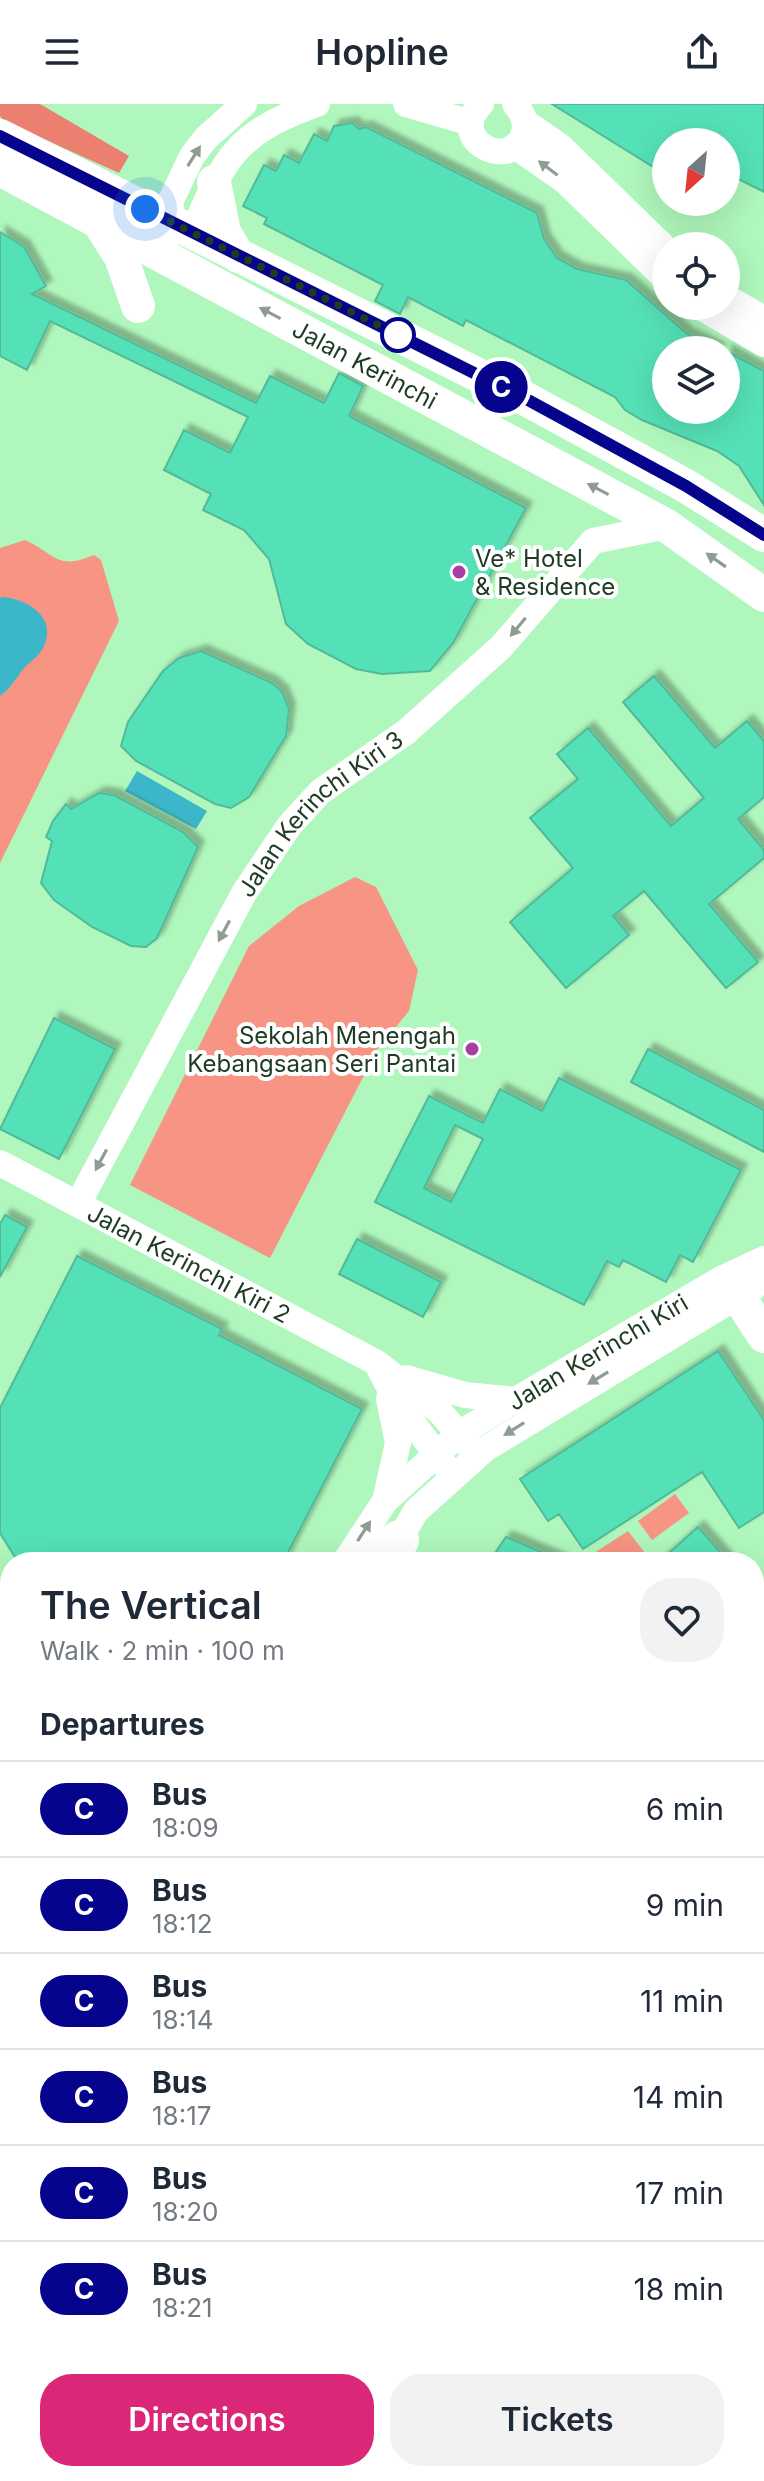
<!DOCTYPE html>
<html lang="en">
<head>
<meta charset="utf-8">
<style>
  :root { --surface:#fff; --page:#f2f2f3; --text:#1f2937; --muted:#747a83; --line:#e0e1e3; --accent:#db2777 }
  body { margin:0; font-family:Inter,sans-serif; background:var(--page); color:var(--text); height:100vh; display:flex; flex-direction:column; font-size:30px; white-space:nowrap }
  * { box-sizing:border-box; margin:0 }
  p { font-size:26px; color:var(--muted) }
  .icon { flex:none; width:44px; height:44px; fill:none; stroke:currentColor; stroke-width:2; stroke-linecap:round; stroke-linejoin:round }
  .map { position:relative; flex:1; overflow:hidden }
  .side { position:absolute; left:0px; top:1448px; width:764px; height:930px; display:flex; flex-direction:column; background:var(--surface); border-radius:32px 32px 0 0; box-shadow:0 8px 32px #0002 }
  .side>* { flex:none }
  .badge { padding:0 16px; border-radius:26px; font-size:28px; line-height:52px }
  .needle { width:52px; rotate:207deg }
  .tools { position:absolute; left:652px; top:24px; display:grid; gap:16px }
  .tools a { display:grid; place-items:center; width:88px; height:88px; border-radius:50%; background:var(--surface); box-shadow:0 8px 32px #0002; font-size:40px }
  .you { position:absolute; width:40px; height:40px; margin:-20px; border:6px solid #fff; border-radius:50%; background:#1a73e8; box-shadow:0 0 0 12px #1a73e833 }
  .map>.badge { position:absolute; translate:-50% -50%; box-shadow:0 0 0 4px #fff }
  h2 { padding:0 40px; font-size:30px; line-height:72px }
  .round { display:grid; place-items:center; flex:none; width:84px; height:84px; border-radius:32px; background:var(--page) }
  .head { display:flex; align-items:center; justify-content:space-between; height:136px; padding:0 40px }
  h1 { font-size:38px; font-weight:600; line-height:60px }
  .action { display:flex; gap:16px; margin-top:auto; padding:16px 40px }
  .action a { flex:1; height:92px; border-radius:32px; background:var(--accent); color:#fff; font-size:32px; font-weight:600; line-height:92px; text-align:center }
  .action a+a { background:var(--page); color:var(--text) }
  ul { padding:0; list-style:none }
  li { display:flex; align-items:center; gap:24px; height:96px; padding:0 40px; border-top:2px solid var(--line) }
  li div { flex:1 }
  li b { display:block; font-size:30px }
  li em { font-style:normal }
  li .badge { min-width:88px; font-weight:700; text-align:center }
  header { display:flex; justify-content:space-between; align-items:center; height:104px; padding:0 40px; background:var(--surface); font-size:36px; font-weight:600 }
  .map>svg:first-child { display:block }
  .green { fill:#f79484 }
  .forest { fill:#eb7f70 }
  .water { fill:#3cb7ca }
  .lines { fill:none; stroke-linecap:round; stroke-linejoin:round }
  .stream { stroke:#3cb7ca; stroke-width:6 }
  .building { fill:#55e1b7; stroke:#53b998; stroke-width:2; fill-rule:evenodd; filter:url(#shadow) }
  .minor { stroke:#fff; stroke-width:26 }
  .major { stroke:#fff; stroke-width:34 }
  .highway { stroke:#fff; stroke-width:40 }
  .tram { stroke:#598761; stroke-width:2 }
  .oneway { fill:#8e9d92 }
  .line-casing { stroke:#fff; stroke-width:18 }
  .line { stroke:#06038d; stroke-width:12 }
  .walk { stroke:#1e3b24; stroke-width:8; stroke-dasharray:0 14.4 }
  .stop-dot { fill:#fff; stroke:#06038d; stroke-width:4 }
  .poi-dot { fill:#a740a3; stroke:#fff; stroke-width:3 }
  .labels { text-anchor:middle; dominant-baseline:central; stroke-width:8; stroke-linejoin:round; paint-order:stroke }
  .street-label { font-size:24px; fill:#1e3b24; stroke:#fff }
  .poi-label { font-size:24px; fill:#1e3b24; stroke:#fff; text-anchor:start }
</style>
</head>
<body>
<header><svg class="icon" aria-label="menu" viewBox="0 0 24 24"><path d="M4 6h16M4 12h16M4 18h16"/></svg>Hopline<svg class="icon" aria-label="share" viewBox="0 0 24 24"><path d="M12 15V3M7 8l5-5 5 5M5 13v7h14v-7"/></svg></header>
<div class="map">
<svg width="764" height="2377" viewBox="0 0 764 2377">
  <defs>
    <filter id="shadow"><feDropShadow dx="6" dy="-6" stdDeviation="2" flood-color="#0004"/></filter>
  </defs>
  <rect width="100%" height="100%" fill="#aff7bc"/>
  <path class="green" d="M25,436C56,450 56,467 94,451L101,456L119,517L0,759V444Z
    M355,773L376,783L418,866L409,907L377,946L270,1154L130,1081L249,842L299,802Z
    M675,1390L689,1409L652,1436L638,1417Z
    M628,1427L652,1458H597L591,1451Z
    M117,2368H304L293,2377H0Z"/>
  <path class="forest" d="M0,0H40L129,52L119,69L4,17L0,12Z
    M589,2368H691L686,2377H578Z"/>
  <path class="water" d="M4,493C30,496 58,515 43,544C39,552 31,557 25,563C16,573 12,584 0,592V494Z
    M137,667L207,707L196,725L125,687Z"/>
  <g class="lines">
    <path class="stream" d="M336,2377L348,2368"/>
  </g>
  <path class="building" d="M552,0H764V88L726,69V38H666V71Z
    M352,19L359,25L366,23L537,109L544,135L557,154L577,165L626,176L687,230L721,246H666V306H726V247L764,267V401L739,362L717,347L642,316L625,306L615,293L466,216L463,222L408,193L400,210L375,197L383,181L264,120L267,114L243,102L264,61L276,67L284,51L299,59L314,30L327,37L334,22Z
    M0,128L24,143L46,182L32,190L256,299L270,272L324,299L339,269L363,282L349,312L526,404L453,539L430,567L382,570L356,565L308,540L286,520L269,455L244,426L203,406L211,390L164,366L184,326L230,349L248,313L50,217L27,266L0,252Z
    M201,547L272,579L282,588L289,605L286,632L249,693L231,704L215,700L136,657L121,642L128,618L163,567L179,554Z
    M654,572L715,644L747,617L764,637V693L738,715L764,746V754L709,800L758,858L726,884L644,787L613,812L629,831L566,884L510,818L573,764L530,714L578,675L557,650L588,624L671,722L704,694L623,598Z
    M99,689L114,691L183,728L198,743L157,834L146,843L131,842L92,823L54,796L41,779L52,737L46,733L53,717L66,700L71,705Z
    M54,914L115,945L59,1055L0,1025Z
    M648,945L764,1006V1048L631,978Z
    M559,974L741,1066L693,1158L680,1151L666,1178L623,1156L619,1163L607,1157L584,1201L375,1098L429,992L483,1019L500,985L542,1007ZM455,1021L483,1035L451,1098L424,1084Z
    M5,1111L27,1123L0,1173V1120Z
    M357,1135L441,1178L423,1213L339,1170Z
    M77,1152L222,1225L219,1231L362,1305L283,1458H18L0,1429V1304Z
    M718,1247L764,1316V1408L739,1424L702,1368L583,1445L559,1410L548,1417L520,1375Z
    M698,1423L729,1458H659Z
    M506,1433L565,1458H489Z"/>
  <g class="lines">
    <g class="minor">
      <path d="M406,0L471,19"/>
      <path d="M481,0C445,36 513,70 524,28C527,17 522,8 515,0"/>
      <path d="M525,18L561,43L666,145"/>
      <path d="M515,42L564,76L666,175"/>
      <path d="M193,129C223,54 237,28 317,0"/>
      <path d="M160,149L173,119L170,98L192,52L206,34L244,0"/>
      <path d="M726,193L764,215"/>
      <path d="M699,202L764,240"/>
      <path id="s1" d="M0,1059L377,1259L440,1308L477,1351"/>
      <path id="s2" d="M78,1100L244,789L289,722L320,688L406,628L501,543L593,437L667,422"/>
      <path d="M380,1266L397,1298L446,1363"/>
      <path d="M406,1274L465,1291L516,1296"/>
      <path d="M385,1397L398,1339L389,1295"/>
      <path d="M392,1448L416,1407L485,1345L738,1192"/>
      <path id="s3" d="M345,1458L385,1397L460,1329L721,1175L764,1155"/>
      <path d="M0,1673L10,1678"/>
      <path d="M0,2181L10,2172"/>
      <path d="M0,2218L10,2212"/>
    </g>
    <g class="major">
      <path d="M0,32L528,296L686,382L764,431"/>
      <path id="s4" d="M0,65L667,422L764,491"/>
      <path d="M214,78L224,128L238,152"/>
      <path d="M98,117L121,153L138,202"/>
      <path d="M764,1168L738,1192L764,1232"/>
      <path d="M754,1815L764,1801"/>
      <path d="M754,1901L764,1882"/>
      <path d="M429,2377L436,2368"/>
    </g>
    <path class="highway" d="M382,1458L399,1436
      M0,1631L10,1636
      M0,1697L10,1702
      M0,1753L10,1759
      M0,1804L10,1812
      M0,1857L10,1864
      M754,2091L763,2103
      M754,2155L764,2159
      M754,2195L764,2199
      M754,2286L764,2287
      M754,2357L764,2355
      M457,2377L458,2368
      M499,2377L501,2368
      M532,2377L540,2368
      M683,2377L708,2368"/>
    <path class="tram" d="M0,1664L10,1669
      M754,1990L764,1994
      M754,2032L764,2036"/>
  </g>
  <defs><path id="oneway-solid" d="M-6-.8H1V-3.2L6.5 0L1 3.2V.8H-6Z" transform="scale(2)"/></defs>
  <g class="oneway">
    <use href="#oneway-solid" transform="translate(194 52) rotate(-58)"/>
    <use href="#oneway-solid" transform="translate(548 64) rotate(-143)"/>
    <use href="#oneway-solid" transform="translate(270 209) rotate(-152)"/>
    <use href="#oneway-solid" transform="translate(598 385) rotate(-152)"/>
    <use href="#oneway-solid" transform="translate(716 456) rotate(-145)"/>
    <use href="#oneway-solid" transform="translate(518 523) rotate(130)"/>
    <use href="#oneway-solid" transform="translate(224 827) rotate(118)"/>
    <use href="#oneway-solid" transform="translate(101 1056) rotate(118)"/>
    <use href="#oneway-solid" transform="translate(598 1274) rotate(149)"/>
    <use href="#oneway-solid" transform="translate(514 1325) rotate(148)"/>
    <use href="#oneway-solid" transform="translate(364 1427) rotate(-57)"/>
  </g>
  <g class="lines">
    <defs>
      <path id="line" d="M0,32L528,296L686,382L764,431"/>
    </defs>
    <use href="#line" class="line-casing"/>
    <use href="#line" class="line"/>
    <path class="walk" d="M145,105L398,231"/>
  </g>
  <circle class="stop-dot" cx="398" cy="231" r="16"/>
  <g class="poi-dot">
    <circle cx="459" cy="468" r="8"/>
    <circle cx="472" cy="945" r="8"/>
  </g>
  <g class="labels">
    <g class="street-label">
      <text stroke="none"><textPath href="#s4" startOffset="414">Jalan Kerinchi</textPath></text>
      <text stroke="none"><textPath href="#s2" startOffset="464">Jalan Kerinchi Kiri 3</textPath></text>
      <text stroke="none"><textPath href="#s1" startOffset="214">Jalan Kerinchi Kiri 2</textPath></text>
      <text stroke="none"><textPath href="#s3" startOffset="334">Jalan Kerinchi Kiri</textPath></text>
    </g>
    <g class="poi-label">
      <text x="475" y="454">Ve* Hotel<tspan x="475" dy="28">&amp; Residence</tspan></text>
      <text x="456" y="931" text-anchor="end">Sekolah Menengah<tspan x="456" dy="28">Kebangsaan Seri Pantai</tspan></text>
    </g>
  </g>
</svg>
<div class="tools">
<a><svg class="needle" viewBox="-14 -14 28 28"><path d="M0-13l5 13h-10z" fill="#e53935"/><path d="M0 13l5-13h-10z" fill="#747a83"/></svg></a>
<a><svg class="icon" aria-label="locate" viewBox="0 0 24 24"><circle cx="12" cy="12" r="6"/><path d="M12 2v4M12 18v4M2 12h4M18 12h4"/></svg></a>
<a><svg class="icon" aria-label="layers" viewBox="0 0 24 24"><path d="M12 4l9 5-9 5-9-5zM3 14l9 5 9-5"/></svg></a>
</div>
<div class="you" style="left:145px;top:105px"></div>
<b class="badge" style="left:501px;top:283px;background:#06038d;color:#fff">C</b>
<section class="side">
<div class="head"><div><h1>The Vertical</h1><p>Walk · 2 min · 100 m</p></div><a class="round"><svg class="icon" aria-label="heart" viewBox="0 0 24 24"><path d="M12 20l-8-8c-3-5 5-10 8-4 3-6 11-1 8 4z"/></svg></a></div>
<h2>Departures</h2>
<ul>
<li><span class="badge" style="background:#06038d;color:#fff">C</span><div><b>Bus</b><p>18:09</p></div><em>6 min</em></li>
<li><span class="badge" style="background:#06038d;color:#fff">C</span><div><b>Bus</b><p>18:12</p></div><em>9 min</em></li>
<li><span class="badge" style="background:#06038d;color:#fff">C</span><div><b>Bus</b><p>18:14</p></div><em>11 min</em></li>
<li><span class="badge" style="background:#06038d;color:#fff">C</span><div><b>Bus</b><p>18:17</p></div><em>14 min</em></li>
<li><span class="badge" style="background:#06038d;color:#fff">C</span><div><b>Bus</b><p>18:20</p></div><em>17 min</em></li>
<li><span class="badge" style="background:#06038d;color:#fff">C</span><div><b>Bus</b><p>18:21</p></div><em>18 min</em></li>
</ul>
<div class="action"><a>Directions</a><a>Tickets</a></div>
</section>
</div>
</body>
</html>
